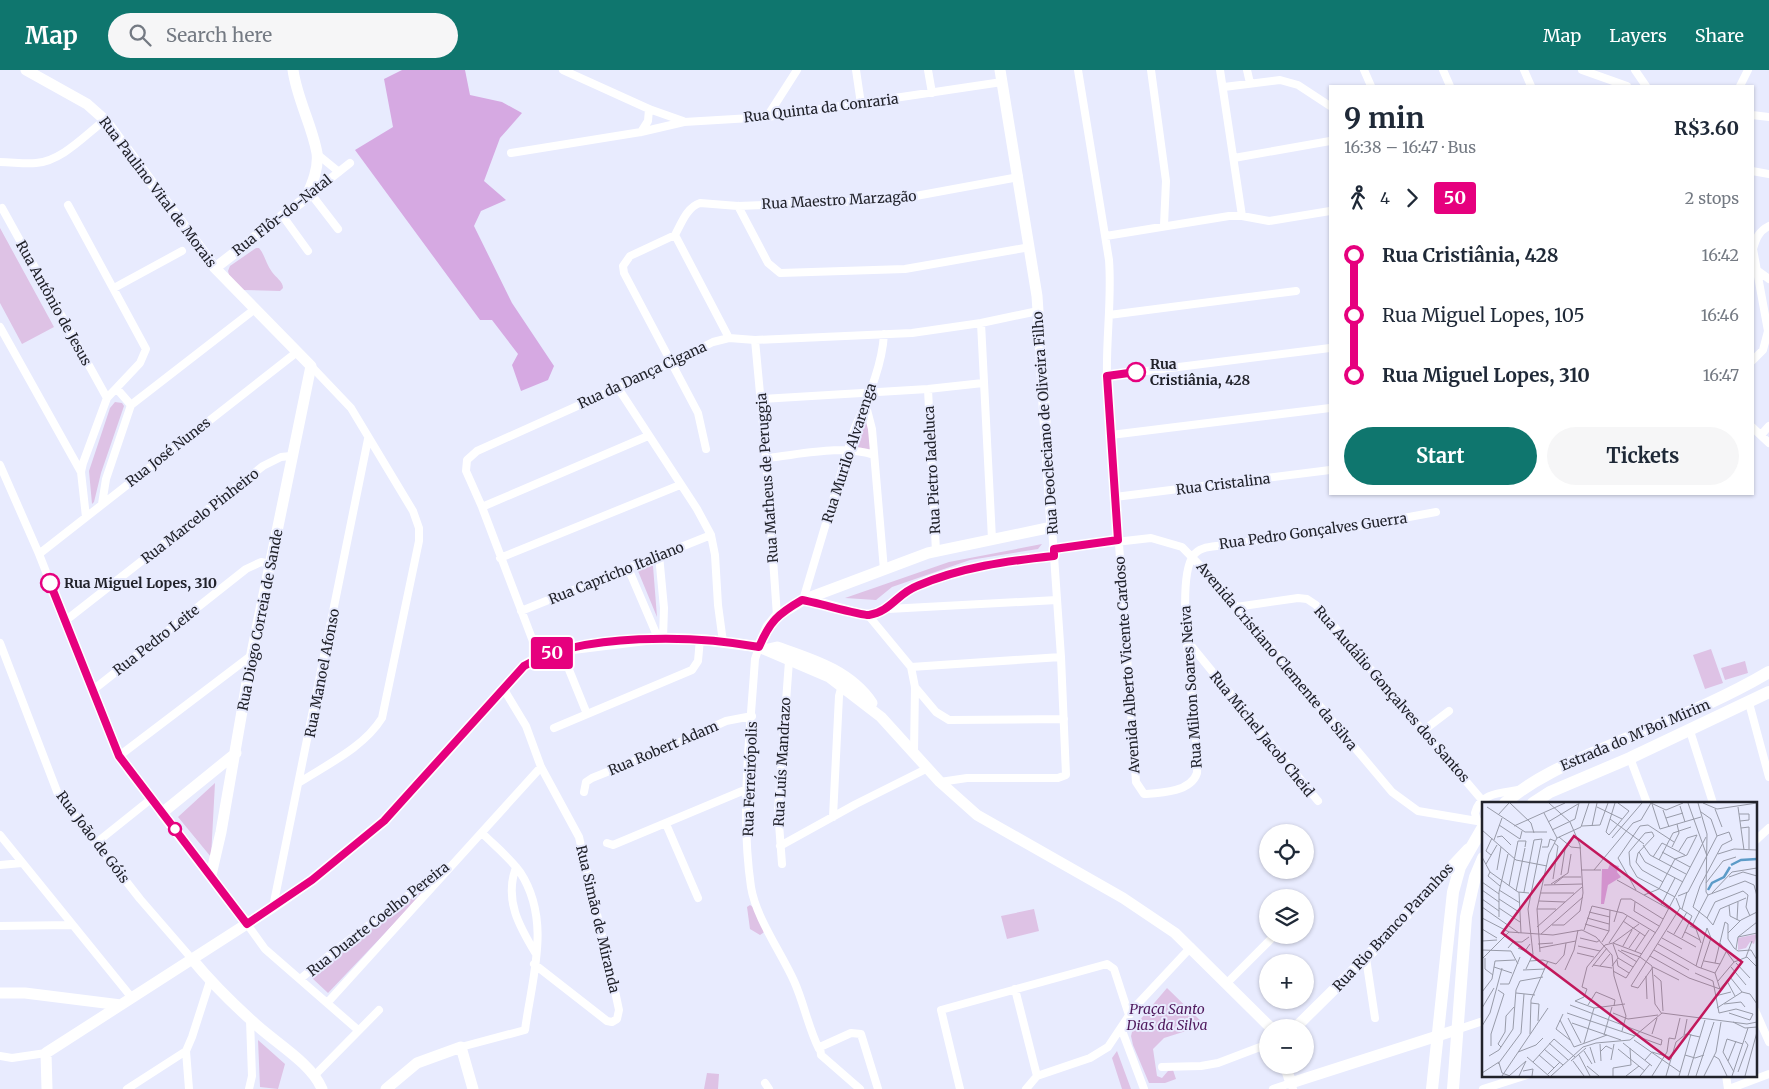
<!DOCTYPE html>
<html lang="en">
<head>
<meta charset="utf-8">
<style>
  :root { --surface:#fff; --page:#f6f6f7; --text:#1f2937; --muted:#747a83; --accent:#0f766e }
  body { margin:0; font-family:Merriweather,serif; background:var(--page); color:var(--text); height:100vh; display:flex; flex-direction:column; font-size:19px; white-space:nowrap }
  * { box-sizing:border-box; margin:0 }
  p { font-size:16px; color:var(--muted) }
  .icon { flex:none; width:28px; height:28px; fill:none; stroke:currentColor; stroke-width:2; stroke-linecap:round; stroke-linejoin:round }
  .map { position:relative; flex:1; overflow:hidden }
  .sheet { position:absolute; left:1329px; top:15px; width:425px; height:410px; display:flex; flex-direction:column; background:var(--surface); border-radius:0px; box-shadow:0 1px 4px #0004 }
  .sheet>* { flex:none }
  .badge { padding:0 10px; border-radius:4px; font-size:18px; line-height:32px }
  .buttons { position:absolute; left:1259px; top:754px; display:grid; gap:10px }
  .buttons a { display:grid; place-items:center; width:55px; height:55px; border-radius:50%; background:var(--surface); box-shadow:0 1px 4px #0004; font-size:25px }
  .map>.badge { position:absolute; translate:-50% -50%; box-shadow:0 0 0 2px #fff }
  .legs { display:flex; align-items:center; gap:8px; height:55px; padding:0 15px; font-size:16px }
  .legs p { margin-inline-start:auto }
  .overview { display:flex; align-items:center; justify-content:space-between; height:85px; padding:0 15px }
  h1 { font-size:28px; font-weight:700; line-height:38px }
  .button { display:flex; gap:10px; margin-top:auto; padding:10px 15px }
  .button a { flex:1; height:58px; border-radius:30px; background:var(--accent); color:#fff; font-size:20px; font-weight:700; line-height:58px; text-align:center }
  .button a+a { background:var(--page); color:var(--text) }
  ul { padding:0 15px; list-style:none }
  li { display:flex; align-items:center; gap:18px; height:60px; font-size:19px }
  li i { display:grid; place-items:center; width:8px; height:100%; margin:0 6px; background:currentColor }
  li i::after { content:''; width:12px; height:12px; margin:-6px; border:4px solid; border-radius:50%; background:var(--surface) }
  li p { margin-inline-start:auto }
  li:first-child i { background:linear-gradient(#0000 50%,currentColor 0) }
  li:last-child i { background:linear-gradient(currentColor 50%,#0000 0) }
  header { display:flex; align-items:center; gap:30px; box-sizing:border-box; height:70px; padding:0 25px; background:var(--accent); color:#fff }
  header strong { font-size:24px }
  nav { display:flex; gap:28px; margin-inline-start:auto; font-size:18px }
  .search { width:350px; height:45px; background:var(--page); display:flex; align-items:center; gap:12px; box-sizing:border-box; padding:0 18px; border-radius:28px; color:var(--muted); font-size:19px }
  .map>svg:first-child { display:block }
  .green { fill:#dec2e5 }
  .forest { fill:#d6a9e2 }
  .lines { fill:none; stroke-linecap:round; stroke-linejoin:round }
  .street { stroke:#fff; stroke-width:8 }
  .secondary { stroke:#fff; stroke-width:11 }
  .primary { stroke:#fff; stroke-width:12 }
  .line-1-casing { stroke:#fff; stroke-width:11 }
  .line-1 { stroke:#e6007e; stroke-width:8 }
  .stop-1-dot { fill:#fff; stroke:#e6007e; stroke-width:2.5 }
  .labels { text-anchor:middle; dominant-baseline:central; stroke-width:4; stroke-linejoin:round; paint-order:stroke }
  .street-label { font-size:14px; fill:#21222a; stroke:#e8ebfe }
  .stop-label { font-size:14px; font-weight:bold; fill:#21222a; stroke:#e8ebfe; text-anchor:start }
  .park-label { font-size:14px; font-style:italic; fill:#501a5d; stroke:#e8ebfe }
  .inset-river { fill:none; stroke:#5c9bc8; stroke-width:2.5 }
  .inset-road { fill:none; stroke:#989ba9; stroke-width:1 }
  .view { fill:#c2185b; fill-opacity:0.15; stroke:#c2185b; stroke-width:2.5 }
  .inset-edge { fill:none; stroke:#21222a; stroke-width:2.5 }
</style>
</head>
<body>
<header>
<strong>Map</strong>
<div class="search"><svg class="icon" aria-label="search" viewBox="0 0 24 24"><circle cx="10" cy="10" r="6"/><path d="M15 15l6 6"/></svg>Search here</div>
<nav><a>Map</a><a>Layers</a><a>Share</a></nav>
</header>
<div class="map">
<svg width="1769" height="1019" viewBox="0 0 1769 1019">
  <rect width="100%" height="100%" fill="#e8ebfe"/>
  <path class="green" d="M0,158L54,257L22,274L0,233Z
    M256,178H259C265,185 266,194 272,202C276,208 283,211 283,218L280,221L242,220L231,212L228,201L230,196Z
    M115,332L122,333L124,336L101,403L94,432L92,434L89,401L110,338Z
    M867,347L871,382L851,379L858,360Z
    M1042,474L1038,479L970,490L892,517L876,530L845,528L949,492Z
    M652,495L653,496L657,547L638,501Z
    M1711,579L1723,613L1705,619L1693,585Z
    M1745,591L1748,603L1725,610L1721,598Z
    M215,713L211,787L178,747Z
    M427,819L328,923L311,907L409,828Z
    M750,835L757,840L767,860L760,865L750,859L747,837Z
    M1034,839L1039,861L1007,869L1001,846Z
    M1167,918L1205,955L1164,968L1153,979L1157,1006L1162,1008L1168,1001L1173,1000L1176,1009L1165,1013H1149L1133,975L1131,966L1133,958Z
    M258,970L285,994L278,1019L260,1017Z
    M1117,981L1131,1019H1122L1112,988Z
    M707,1003L719,1004L718,1019H704Z"/>
  <path class="forest" d="M402,0H465L470,25L502,32L522,43L500,68L484,111L506,130L481,141L474,156L512,233L554,296L548,310L521,321L512,295L518,284L492,250H480L355,80L393,57L384,9Z"/>
  <g class="lines">
    <path class="street" d="M563,0L649,39L683,51
      M856,0L861,34
      M928,0L932,23
      M1078,0L1109,190C1112,229 1106,267 1107,306L1136,712L1144,724C1161,723 1191,722 1197,703C1200,658 1172,516 1193,486C1198,478 1208,477 1217,476L1355,457L1436,442
      M1151,0L1166,111L1164,155
      M1220,0L1242,146
      M1247,0L1250,13
      M1364,0L1371,16
      M1443,0L1450,16
      M1524,0L1531,16
      M1582,0L1627,16
      M1635,0L1646,16
      M1740,16L1748,0
      M1224,17L1280,10L1298,15L1330,36
      M1752,45L1769,47
      M767,47L797,0
      M641,62L648,51L649,39
      M511,83L641,62L684,52L767,47L1002,12
      M317,84L339,102
      M1234,88L1330,71
      M0,92C12,92 24,94 36,93C62,91 85,65 105,50
      M1752,101L1769,104
      M311,124L338,159
      M307,127L350,93
      M68,135L146,279L140,293L107,328L83,393L81,402L86,447
      M738,136L768,193L780,203L905,199L1030,177
      M2,138L107,328
      M282,145L308,181
      M675,165C681,154 687,137 700,133L738,136L894,130L1019,107
      M675,165L630,186L623,196L624,203L698,343L706,379
      M675,165L729,268
      M1106,166L1229,146H1242L1269,151L1330,141
      M1758,201L1769,209
      M114,218L182,181
      M1109,245L1296,221
      M981,253L992,469
      M0,257L81,402
      M884,264C882,298 867,329 854,360L803,530L825,533L868,545L911,597L915,617L914,682
      M755,270L766,388L777,546
      M1752,291L1763,280L1768,261L1753,179C1756,168 1759,161 1769,156
      M1107,306L1330,278
      M618,318L697,439L711,465L715,485L718,535L723,572
      M117,319L131,335
      M928,319L936,482
      M761,329L928,319L983,313
      M866,336L872,359L884,500
      M1752,357L1769,373
      M1111,365L1330,338
      M1761,365L1769,356
      M766,388C798,385 844,374 874,385
      M0,395L39,484L114,675L129,702L162,743
      M1115,427L1330,400
      M102,434L106,409L131,335L255,239
      M482,437L648,366
      M1054,479L1151,468L1182,477L1214,510L1392,722L1418,741L1483,752
      M39,484L297,282
      M659,485L664,538L663,568
      M500,488L680,415
      M628,498L658,568
      M1236,537L1298,528L1307,529L1316,535L1482,730
      M888,539C924,497 1002,492 1054,486
      M521,541L711,465
      M868,545L888,539L1057,530
      M65,551L263,396L281,387L291,386
      M0,573L58,724L140,829L192,889
      M1189,573L1318,731
      M759,577L755,589C750,665 740,742 751,817C756,848 781,882 794,911C804,933 808,957 819,979
      M561,580L587,644
      M539,587L482,437L466,401L467,390L477,381L642,307L713,272L729,268L755,270L912,263L981,253L1038,241
      M911,597L1061,587
      M915,617L936,642L949,650L1064,649
      M503,618L526,656L541,697L579,767L616,926L619,940L617,949L612,952L607,951L534,894
      M93,620L246,499L261,492L270,494
      M1749,633L1769,707
      M554,658L692,600L698,591L700,569
      M1424,660L1449,641
      M1690,661L1713,733
      M119,686L252,585
      M1630,688L1647,733
      M300,712C328,694 364,677 382,648L419,471V458L413,441L351,338L311,296
      M940,712L967,708H1058L1066,705L1061,587L1052,457
      M584,722L586,712L592,708L667,678L726,651L752,646
      M833,747L839,626L842,615
      M1477,751L1475,743C1480,723 1501,723 1518,720
      M666,754L698,828
      M0,765L132,928
      M1755,771L1769,758
      M96,773L151,729
      M607,773L613,775L747,719
      M780,776L856,734L928,698
      M782,794L778,740L789,591
      M0,795L22,793
      M516,797C504,830 519,856 536,884
      M273,837L368,369
      M247,854L265,879L358,960
      M0,856L72,855
      M1366,888L1375,948
      M300,909L332,883L446,797
      M1227,913L1275,865
      M1015,919L1037,1006
      M328,932L541,697
      M1755,940L1769,972
      M1121,958L1144,1019
      M1456,960L1483,951
      M461,977L525,960C532,907 552,851 520,802C510,788 495,776 482,763
      M186,981L189,1019
      M0,986L12,988L46,983
      M1162,997L1201,996L1218,993L1268,974
      M315,1005L379,940
      M1726,1005L1728,1019
      M765,1013L769,1019
      M127,1019L186,981L192,967L210,911
      M249,1019L252,1006L250,950
      M860,1019L821,985L820,977L851,963L861,964L878,1019
      M960,1019L941,940L1107,894L1114,899L1129,945
      M1026,1019L1037,1006L1090,988L1108,977L1134,938L1191,877
      M1273,1019L1291,1013L1293,1019
      M1483,1019L1527,1005
      M1729,1019L1769,1004"/>
    <path class="secondary" d="M26,0L87,34L105,50L215,198L311,296L253,578L221,762L211,805
      M215,198L306,128C312,114 319,98 317,83C312,55 297,29 293,0
      M759,577L768,557L777,546L803,530L928,483L1052,457L1037,226L1000,0
      M768,579L777,577C811,589 850,600 872,633
      M236,683L162,743L247,854
      M192,889C210,911 230,931 251,950C272,971 311,992 322,1019
      M0,923H25L121,935
      M1295,958L1366,888L1468,779
      M1285,995L1291,1013L1456,960
      M47,1019L46,983L273,837L312,810L384,751L524,596L539,587L561,580L658,568L706,570L759,577L829,607L881,647L940,712L977,745L1123,828L1175,863L1271,958
      M386,1019L417,993L461,977L473,1019"/>
    <path class="primary" d="M1505,733C1537,705 1577,690 1616,673C1668,651 1720,631 1769,602
      M1533,733L1550,722L1630,688L1769,622
      M1432,1019L1453,822L1460,797L1483,757
      M1453,1019L1466,847L1475,807L1483,788"/>
  </g>
  <g class="lines">
    <defs>
      <path id="line-1" d="M50,513L119,686L247,854L312,810L384,751L524,596C581,562 695,565 759,577C770,551 778,544 802,530C815,532 863,546 869,545C890,542 898,523 917,516C961,497 1007,491 1054,486V479L1118,470L1107,306L1136,302"/>
    </defs>
    <use href="#line-1" class="line-1-casing"/>
    <use href="#line-1" class="line-1"/>
  </g>
  <g class="stop-1-dot">
    <circle cx="1136" cy="302" r="9"/>
    <circle cx="50" cy="513" r="9"/>
    <circle cx="175" cy="759" r="6"/>
  </g>
  <g class="labels">
    <g class="street-label">
      <text transform="translate(821 38) rotate(-7)">Rua Quinta da Conraria</text>
      <text transform="translate(158 122) rotate(53)">Rua Paulino Vital de Morais</text>
      <text transform="translate(839 130) rotate(-3)">Rua Maestro Marzagão</text>
      <text transform="translate(282 145) rotate(-38)">Rua Flôr-do-Natal</text>
      <text transform="translate(54 233) rotate(61)">Rua Antônio de Jesus</text>
      <text transform="translate(642 305) rotate(-25)">Rua da Dança Cigana</text>
      <text transform="translate(1045 353) rotate(-94)">Rua Deocleciano de Oliveira Filho</text>
      <text transform="translate(168 382) rotate(-38)">Rua José Nunes</text>
      <text transform="translate(849 383) rotate(-72)">Rua Murilo Alvarenga</text>
      <text transform="translate(932 400) rotate(-93)">Rua Pietro Iadeluca</text>
      <text transform="translate(767 408) rotate(-94)">Rua Matheus de Peruggia</text>
      <text transform="translate(1223 414) rotate(-7)">Rua Cristalina</text>
      <text transform="translate(200 446) rotate(-38)">Rua Marcelo Pinheiro</text>
      <text transform="translate(1313 461) rotate(-8)">Rua Pedro Gonçalves Guerra</text>
      <text transform="translate(616 503) rotate(-22)">Rua Capricho Italiano</text>
      <text transform="translate(260 550) rotate(-79)">Rua Diogo Correia de Sande</text>
      <text transform="translate(156 570) rotate(-38)">Rua Pedro Leite</text>
      <text transform="translate(1277 586) rotate(50)">Avenida Cristiano Clemente da Silva</text>
      <text transform="translate(1127 595) rotate(-94)">Avenida Alberto Vicente Cardoso</text>
      <text transform="translate(322 603) rotate(-79)">Rua Manoel Afonso</text>
      <text transform="translate(1191 617) rotate(-94)">Rua Milton Soares Neiva</text>
      <text transform="translate(1392 624) rotate(49)">Rua Audálio Gonçalves dos Santos</text>
      <text transform="translate(1262 664) rotate(51)">Rua Michel Jacob Cheid</text>
      <text transform="translate(1635 665) rotate(-23)">Estrada do M'Boi Mirim</text>
      <text transform="translate(663 678) rotate(-23)">Rua Robert Adam</text>
      <text transform="translate(782 692) rotate(-87)">Rua Luís Mandrazo</text>
      <text transform="translate(750 709) rotate(-88)">Rua Ferreirópolis</text>
      <text transform="translate(93 767) rotate(53)">Rua João de Góis</text>
      <text transform="translate(378 849) rotate(-38)">Rua Duarte Coelho Pereira</text>
      <text transform="translate(598 849) rotate(77)">Rua Simão de Miranda</text>
      <text transform="translate(1393 857) rotate(-47)">Rua Rio Branco Paranhos</text>
    </g>
    <g class="stop-label">
      <text x="1150" y="294">Rua<tspan x="1150" dy="16">Cristiânia, 428</tspan></text>
      <text x="64" y="513">Rua Miguel Lopes, 310</text>
    </g>
    <g class="park-label">
      <text x="1167" y="939">Praça Santo<tspan x="1167" dy="16">Dias da Silva</tspan></text>
    </g>
  </g>
  <g transform="translate(1482 732)">
    <rect width="275" height="275" fill="#e8ebfe"/>
    <path d="M275,132L272,142L268,140L264,146L256,148V136Z" fill="#dec2e5"/>
    <path d="M128,62L137,64L135,70L139,75L126,83L122,102H119L120,67H126Z" fill="#d6a9e2"/>
    <path class="inset-river" d="M249,63L259,58L275,57M226,88L230,81L242,75L248,65"/>
    <path class="inset-road" d="M28,1L49,21L52,31M67,1L88,20L98,43L101,91L98,109L82,123H70M133,1L124,30L127,33L147,9L136,1M169,1L184,8L201,1M206,1L225,54M216,1L225,32L224,90L226,93L263,79L272,83L275,94M221,1L235,7L275,1M170,2L178,27M198,4L203,20M5,5L43,30H65M115,5L140,17M256,5L262,48M233,7L240,25M181,8L187,25M219,10L229,17L235,34M62,11L75,36M257,12H267V18L258,19M16,13L27,1M184,16L201,11M128,17L162,42M66,20L96,2M17,23L38,37L40,29M118,23L126,1M32,24L83,1M100,24L118,23M110,24L115,1M259,26L267,25V47M178,27L219,15M0,28L34,58L65,64M70,28L93,17L97,1M15,35L20,34L29,43M77,35L89,45L99,46M75,36L99,25L107,1M130,36L160,1M12,38L20,16M161,43L168,53L204,72M60,45H66L68,37L73,39M190,45L197,31L195,22M197,49L205,36L215,33M157,50L163,60L201,80M180,50L208,65M236,52L252,47L275,48M9,53L4,49L10,36M0,55L8,70L36,90L47,91M171,55L180,41L203,53M177,58L191,31L209,25M4,62L15,43M15,68L19,45M99,68H119M112,68L151,21L159,18L169,1M8,70L6,74L18,84M79,73L83,47M247,75L261,70L275,74M71,77L76,44L72,41M135,78L187,107M0,80L17,92M181,80L160,68L154,60L156,51L172,34L170,30L163,31L147,50L148,63L155,75L193,95M224,81L241,59L254,55M69,82L86,71L89,52M72,82L81,75H99M62,83L100,82M27,84L36,39H44L43,45M0,88L17,100M17,88L38,101M154,88L136,56L158,24L166,23L192,40M34,89L43,46M37,90L39,131M42,90L52,38L60,37L46,107L51,152L44,167M59,91H92M230,91L250,70L275,66M162,93L177,87L193,57L205,53L215,33M196,94L206,90L235,34L247,30L250,38L240,43L218,84L211,105L225,116L233,100L261,89L266,93L264,105L268,114M194,96L198,106L210,114L200,136M0,97L17,109M17,97L37,110M57,99L83,100M153,100L152,109L177,124M179,103L193,76M247,103L248,114L258,119M0,105L37,131M17,106L38,120M55,107H74M200,107L205,90M107,110L128,115M17,115V90L26,52M0,116L27,130L71,133L100,128L114,135L130,153L132,174L144,214L140,229M105,116L127,122M225,116L231,123L238,107L264,96M255,118L256,100M141,119L163,134M132,120L139,97H149L181,117M103,122L127,129M208,124L214,127L219,141M210,124L226,93M55,125L100,85M0,127L15,136M102,128L110,104L141,111L174,131M185,129L214,145M203,130L218,138M246,131L259,118L275,110M59,132L101,95M192,132L205,110M256,135L275,131M98,136L115,140L118,138M180,136L200,147M0,139L15,138M120,140L127,129L128,108M127,141L145,114M131,141L157,122M238,141L252,160L265,155L275,165M56,142L71,141M176,142L216,165L233,171M123,143L131,141L160,152M96,144L118,149M141,144L150,128M26,146L31,140H40L47,135M36,146L43,149L48,142M57,146L94,139M147,146L158,130M254,147L256,135L275,120M0,148L29,149L36,162M136,148L155,160M139,148L158,155M172,148L207,168M153,149L167,128M58,150L55,107L67,52L75,36M95,151L112,155M168,154L207,176L238,187M158,155L170,164L173,202L180,212M264,155L270,139M3,156V167L11,173M136,156L151,165M0,157L27,130M135,158L136,164L147,171M48,159L61,158L74,162L82,153L84,141M222,159L238,162L244,150M233,161L243,120L246,122V137L252,146L256,149L269,148L275,158M254,161L268,176M238,162L233,171L238,187M111,163L130,166M118,164L128,152M130,164L136,156L131,142M214,164L225,126L229,136L219,166M12,165L30,171M110,165L125,146M249,165L264,183M41,168L63,167M83,168L92,148L96,128M131,169L144,176L177,125L224,35M213,171L231,179L237,211L254,207L271,212L268,218L247,211M172,173L179,179L181,209M164,174L165,197M197,178L171,165L156,186L149,184L198,106M236,179L252,160M245,179L253,194M18,182H27L38,155M100,185L105,165L123,143M238,187L248,175L260,190M0,190L10,177L13,159L33,158M260,190L268,192L275,202M34,191L53,193M233,194L249,190M93,199L112,206L143,202M93,199L102,195L105,187L100,185M49,201L57,202L56,219M242,202L259,200L263,205M88,203L180,238M106,203L114,190L133,198L132,204M0,206L12,186M235,206L260,190M85,211L153,234M131,211L146,217L176,213M81,212L74,227L88,238M86,216L99,241M78,218L92,245L125,233M251,220L263,226L275,225M90,221L139,238M0,224L8,211L20,166M48,232L49,198L66,159M170,232L175,216M122,233L130,205M202,233L205,217M157,235L179,243L180,238M193,237L198,216M152,238L198,270M67,241L86,258M102,241L112,206M141,241L170,264M118,242L119,259M9,244V232L22,192L16,188M19,245L16,242L23,230L24,214L32,205M108,245L113,261M62,247L81,263M136,247L163,269M102,249L110,262M36,250L54,243L61,236M118,250L124,244L130,247M57,253L72,266M97,253L108,274M203,253L213,256L222,253M7,254L17,248L31,227L34,188L38,179L61,175M232,254L237,257L245,274M45,255L67,274M129,258L132,242M163,258L170,250L190,256M89,259L104,246M91,259L102,274M246,259L254,239M51,260L72,237L93,255M17,261L20,271L28,274M16,262L39,231L42,192M105,264L117,274M41,269L51,267L50,274M252,270L241,250L245,237L261,242M256,270L266,243L263,239M0,271L17,260M66,272L78,260M20,274L66,206M27,274L44,259L37,274M69,274L101,245L114,241L148,238L180,211L265,222L275,220M131,274V266L149,263L148,246M144,274L157,264M158,274L168,262M170,274L185,250L187,236L193,237M184,274L194,240L204,232L218,235M197,274L209,232M206,274L223,218M214,274L232,220M222,274L234,250L239,220M250,274L266,226M263,274L275,230"/>
    <path class="view" d="M92,34L260,160L187,257L20,131Z"/>
    <rect width="275" height="275" class="inset-edge"/>
  </g>
</svg>
<div class="buttons">
<a><svg class="icon" aria-label="locate" viewBox="0 0 24 24"><circle cx="12" cy="12" r="6"/><path d="M12 2v4M12 18v4M2 12h4M18 12h4"/></svg></a>
<a><svg class="icon" aria-label="layers" viewBox="0 0 24 24"><path d="M12 4l9 5-9 5-9-5zM3 14l9 5 9-5"/></svg></a>
<a>+</a>
<a>−</a>
</div>
<b class="badge" style="left:552px;top:583px;background:#e6007e;color:#fff">50</b>
<section class="sheet">
<div class="overview"><div><h1>9 min</h1><p>16:38 – 16:47 · Bus</p></div><b>R$3.60</b></div>
<div class="legs"><svg class="icon" aria-label="walk" viewBox="0 0 24 24"><circle cx="13" cy="4" r="2"/><path d="M13 8l-2 6 4 7M11 14l-3 7M7 12l3-4h3l4 4"/></svg>4<svg class="icon" aria-label="forward" viewBox="0 0 24 24"><path d="M9 5l7 7-7 7"/></svg><b class="badge" style="background:#e6007e;color:#fff">50</b><p>2 stops</p></div>
<ul>
<li><i style="color:#e6007e"></i><b>Rua Cristiânia, 428</b><p>16:42</p></li>
<li><i style="color:#e6007e"></i><span>Rua Miguel Lopes, 105</span><p>16:46</p></li>
<li><i style="color:#e6007e"></i><b>Rua Miguel Lopes, 310</b><p>16:47</p></li>
</ul>
<div class="button"><a>Start</a><a>Tickets</a></div>
</section>
</div>
</body>
</html>
